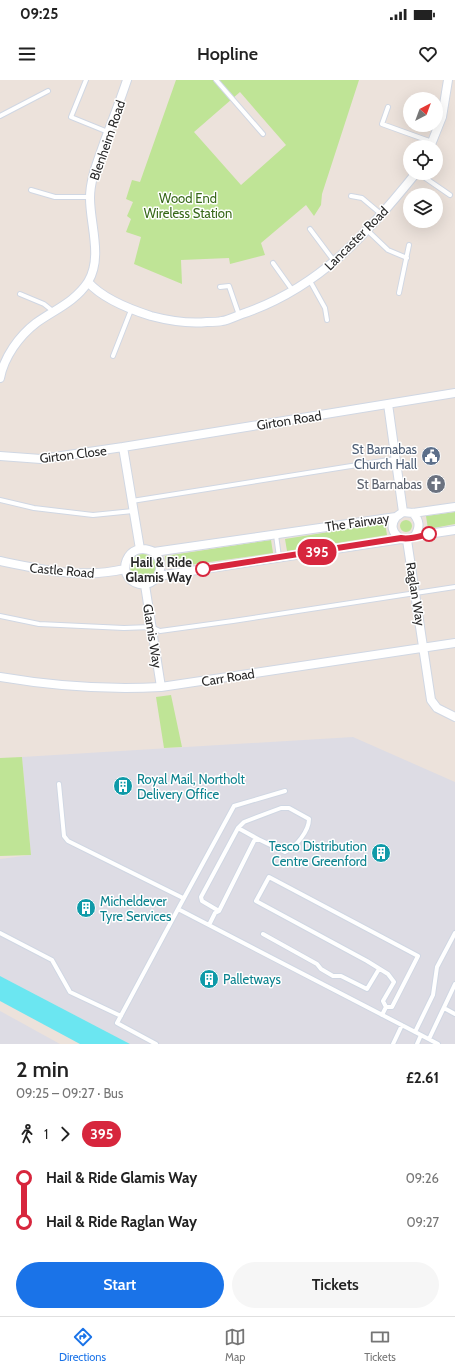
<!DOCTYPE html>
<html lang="en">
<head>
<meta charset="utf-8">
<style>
  :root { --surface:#fff; --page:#f6f6f6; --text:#222; --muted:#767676; --line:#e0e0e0; --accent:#1a73e8 }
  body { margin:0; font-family:Cabin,sans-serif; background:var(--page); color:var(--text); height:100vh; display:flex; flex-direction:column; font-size:15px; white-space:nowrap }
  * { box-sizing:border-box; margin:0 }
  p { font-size:13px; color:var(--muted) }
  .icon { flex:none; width:22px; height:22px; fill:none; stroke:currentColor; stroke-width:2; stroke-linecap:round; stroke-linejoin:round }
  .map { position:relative; height:964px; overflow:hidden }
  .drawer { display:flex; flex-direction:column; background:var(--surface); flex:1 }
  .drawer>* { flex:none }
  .badge { padding:0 8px; border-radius:13px; font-size:14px; line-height:26px }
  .needle { width:26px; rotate:41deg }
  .controls { position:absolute; left:403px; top:12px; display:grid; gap:8px }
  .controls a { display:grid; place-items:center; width:40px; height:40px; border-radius:50%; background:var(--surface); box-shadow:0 4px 16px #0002; font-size:20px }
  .map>.badge { position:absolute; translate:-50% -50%; box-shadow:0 0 0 2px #fff }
  .legs { display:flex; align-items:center; gap:6px; height:44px; padding:0 16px; font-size:13px }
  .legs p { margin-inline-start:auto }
  .headline { display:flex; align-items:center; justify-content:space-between; height:68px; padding:0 16px }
  h1 { font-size:22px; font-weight:600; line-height:30px }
  .action { display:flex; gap:8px; margin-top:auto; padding:8px 16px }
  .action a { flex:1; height:46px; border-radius:24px; background:var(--accent); color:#fff; font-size:16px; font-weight:600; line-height:46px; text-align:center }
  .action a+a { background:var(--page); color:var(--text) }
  ul { padding:0 16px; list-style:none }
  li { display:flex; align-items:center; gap:14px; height:44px; font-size:15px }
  li i { display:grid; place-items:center; width:6px; height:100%; margin:0 5px; background:currentColor }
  li i::after { content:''; width:10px; height:10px; margin:-5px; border:3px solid; border-radius:50%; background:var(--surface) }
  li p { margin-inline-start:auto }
  li:first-child i { background:linear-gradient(#0000 50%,currentColor 0) }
  li:last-child i { background:linear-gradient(currentColor 50%,#0000 0) }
  .status { display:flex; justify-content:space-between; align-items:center; height:28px; padding:0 20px; background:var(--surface); direction:ltr }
  .status svg { height:11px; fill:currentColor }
  header { display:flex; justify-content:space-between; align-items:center; height:52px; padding:0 16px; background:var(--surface); font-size:18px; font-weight:600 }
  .tabs { display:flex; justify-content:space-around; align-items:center; height:56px; border-top:1px solid var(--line); background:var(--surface); font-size:11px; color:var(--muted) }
  .tabs a { display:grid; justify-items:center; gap:2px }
  .tabs .current { color:var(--accent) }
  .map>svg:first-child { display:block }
  .industrial { fill:#dddce4 }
  .green { fill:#bfe496; fill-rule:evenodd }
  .water { fill:#6be6f1 }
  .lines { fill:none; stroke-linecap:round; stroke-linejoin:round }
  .lane-casing { stroke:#d0d7e3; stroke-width:6 }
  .street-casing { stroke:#d0d7e3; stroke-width:10 }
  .lane { stroke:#fff; stroke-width:4 }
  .street { stroke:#fff; stroke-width:8 }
  .line-1-casing { stroke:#fff; stroke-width:9 }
  .line-1 { stroke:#d7263d; stroke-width:6 }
  .stop-1-dot { fill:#fff; stroke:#d7263d; stroke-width:2 }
  .labels { text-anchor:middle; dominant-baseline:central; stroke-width:3; stroke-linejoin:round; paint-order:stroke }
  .street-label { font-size:13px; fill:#2a2a2a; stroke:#fff }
  .park-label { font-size:13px; fill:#376818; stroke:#fff }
  .service-label { font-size:13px; fill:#4e5e75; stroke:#fff; text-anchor:end }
  .worship-label { font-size:13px; fill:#5b616d; stroke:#fff; text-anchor:end }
  .stop-label { font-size:13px; font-weight:bold; fill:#2a2a2a; stroke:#fff; text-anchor:end }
  .culture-label { font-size:13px; fill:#0d838f; stroke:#fff; text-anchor:start }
</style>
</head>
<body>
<div class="status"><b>09:25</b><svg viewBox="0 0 49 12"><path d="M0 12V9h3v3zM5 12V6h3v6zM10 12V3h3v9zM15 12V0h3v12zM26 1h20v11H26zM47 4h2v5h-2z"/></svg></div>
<header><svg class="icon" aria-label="menu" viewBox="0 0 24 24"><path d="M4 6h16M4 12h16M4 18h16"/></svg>Hopline<svg class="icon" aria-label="heart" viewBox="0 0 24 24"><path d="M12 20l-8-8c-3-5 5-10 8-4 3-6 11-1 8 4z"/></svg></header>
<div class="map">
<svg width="455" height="964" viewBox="0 0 455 964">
  <rect width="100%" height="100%" fill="#ece2db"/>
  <path class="industrial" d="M353,657L455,702V964H130L0,896V779L31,775L22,677Z
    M0,931L2,932L60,964H0Z"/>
  <path class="green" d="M176,0H359L322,114L321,125L314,136L306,125L261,163L265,175L230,184L229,178L181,180L182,204L134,184L141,157L126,152L131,139L127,136L133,122L126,119L132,100L140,102ZM240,12L286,65L241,105L194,52Z
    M455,432V444L428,449L426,436Z
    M400 446a6 6 0 1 1 12 0a6 6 0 1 1-12 0Z
    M385,443L387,455L287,471L285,459Z
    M271,460L273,473L167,488L165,476Z
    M130 487a13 13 0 1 1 26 0a13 13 0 1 1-26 0Z
    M171,615L182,667L164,668L156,617Z
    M22,677L31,775L0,776V678Z"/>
  <path class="water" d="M0,896L130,964H80L0,921Z"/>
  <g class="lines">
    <defs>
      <path id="lane" d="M86,0L71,37L108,52
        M216,0L263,54
        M388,27L382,44L432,62
        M0,36L48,11
        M418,93L450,115
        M31,110L55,117H90
        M351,116L362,118L381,134
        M310,149L334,181
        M367,150L388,170L407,178
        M273,183L293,211
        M310,201L325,228L327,240
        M220,207L229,206L239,235
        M399,213L409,165
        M20,214L44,224L54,232
        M113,276L131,230
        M0,420L34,428L93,435L133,431
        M132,421L395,379
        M276,455L279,477
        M0,536L39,544L124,548L151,547L160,551L233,541L455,507
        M59,704L64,756L68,761L183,818
        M285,711L234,726L178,829L421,955
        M238,748L258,759
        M209,845L215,833L219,831L254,761L258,759L285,772C296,767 309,751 309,739L289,728H281L244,742L238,748L201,817L202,821L219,831
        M0,853L52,880L70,912L121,936
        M263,854L317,884L321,889L333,896H341L367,909L379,889
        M444,928L455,934
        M382,935L386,927L383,921L394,902L388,894L367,881L256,821L269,797L418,876L392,927H386
        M415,952L433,915L437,887L455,853
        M429,959L455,904
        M156,964L117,943L178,829
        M393,964L402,945
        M417,964L421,955L438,964"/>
      <path id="street" d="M430,67L442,37L448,0
        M88,202C103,219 129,229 151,236C170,241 187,244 207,242C212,242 218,242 222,241C229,240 236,236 242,234C319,208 367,154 416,93
        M0,298C4,277 19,256 36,243C54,230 75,222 88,202C103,177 90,145 90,118C90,99 98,81 104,63C112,42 120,21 127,0
        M388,324L403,432
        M123,367L140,469
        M0,376L41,379L123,367L455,313
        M455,427L413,433L403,432L396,437L154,472C127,458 113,497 139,504C147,506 153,502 158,496L401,459L407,460L415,456L455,450
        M413,433C420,441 420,447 415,456
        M396,437C390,445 392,453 401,459
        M407,460L431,620L437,628L455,637
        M154,472C161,479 162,487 158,496
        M0,481C43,490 82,499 125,489
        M145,505L161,607
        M0,597C53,606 108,610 161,607L455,563"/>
    </defs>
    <use href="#lane" class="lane-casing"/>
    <use href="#street" class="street-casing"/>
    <use href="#lane" class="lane"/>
    <use href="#street" class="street"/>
  </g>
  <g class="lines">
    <defs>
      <path id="line-1" d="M203,489L401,458C410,460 420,456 429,454"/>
    </defs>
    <use href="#line-1" class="line-1-casing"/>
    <use href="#line-1" class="line-1"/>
  </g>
  <defs>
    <symbol id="civic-disc" viewBox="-11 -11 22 22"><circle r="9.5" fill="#5c6f8a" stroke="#fff"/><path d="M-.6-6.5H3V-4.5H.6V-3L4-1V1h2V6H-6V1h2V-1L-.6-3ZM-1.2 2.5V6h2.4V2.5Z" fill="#fff"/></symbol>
    <symbol id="church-disc" viewBox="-11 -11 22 22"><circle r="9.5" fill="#6b7280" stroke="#fff"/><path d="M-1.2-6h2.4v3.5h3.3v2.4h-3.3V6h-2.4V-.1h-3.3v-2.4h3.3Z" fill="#fff"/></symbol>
    <symbol id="building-disc" viewBox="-11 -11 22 22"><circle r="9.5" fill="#0f9aa8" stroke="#fff"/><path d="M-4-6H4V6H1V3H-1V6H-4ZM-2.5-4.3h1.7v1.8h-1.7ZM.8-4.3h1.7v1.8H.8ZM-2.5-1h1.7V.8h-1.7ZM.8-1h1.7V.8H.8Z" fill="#fff"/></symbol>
  </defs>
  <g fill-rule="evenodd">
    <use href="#civic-disc" x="420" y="365" width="22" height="22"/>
    <use href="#church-disc" x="425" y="393" width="22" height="22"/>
    <use href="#building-disc" x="112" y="695" width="22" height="22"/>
    <use href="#building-disc" x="370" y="762" width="22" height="22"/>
    <use href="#building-disc" x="75" y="817" width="22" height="22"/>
    <use href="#building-disc" x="198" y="888" width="22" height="22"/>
  </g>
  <g class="stop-1-dot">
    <circle cx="429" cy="454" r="7"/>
    <circle cx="203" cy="489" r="7"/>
  </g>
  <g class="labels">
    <g class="street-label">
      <text transform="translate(107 60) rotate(-71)">Blenheim Road</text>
      <text transform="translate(356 158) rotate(-45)">Lancaster Road</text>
      <text transform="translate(289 340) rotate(-9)">Girton Road</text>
      <text transform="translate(73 374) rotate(-7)">Girton Close</text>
      <text transform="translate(357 442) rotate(-8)">The Fairway</text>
      <text transform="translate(62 490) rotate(5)">Castle Road</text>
      <text transform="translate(416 514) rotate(81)">Raglan Way</text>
      <text transform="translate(153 556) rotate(81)">Glamis Way</text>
      <text transform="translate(228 597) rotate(-9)">Carr Road</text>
    </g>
    <g class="park-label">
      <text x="188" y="118">Wood End<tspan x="188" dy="15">Wireless Station</tspan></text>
    </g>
    <g class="service-label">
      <text x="417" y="369">St Barnabas<tspan x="417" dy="15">Church Hall</tspan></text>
    </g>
    <g class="worship-label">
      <text x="422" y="404">St Barnabas</text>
    </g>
    <g class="stop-label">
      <text x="192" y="482">Hail &amp; Ride<tspan x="192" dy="15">Glamis Way</tspan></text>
    </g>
    <g class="culture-label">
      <text x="137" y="699">Royal Mail, Northolt<tspan x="137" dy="15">Delivery Office</tspan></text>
      <text x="367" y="766" text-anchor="end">Tesco Distribution<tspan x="367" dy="15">Centre Greenford</tspan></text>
      <text x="100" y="821">Micheldever<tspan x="100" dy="15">Tyre Services</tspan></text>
      <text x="223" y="899">Palletways</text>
    </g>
  </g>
</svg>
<div class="controls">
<a><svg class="needle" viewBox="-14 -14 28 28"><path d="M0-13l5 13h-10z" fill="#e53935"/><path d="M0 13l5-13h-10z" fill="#767676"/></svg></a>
<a><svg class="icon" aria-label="locate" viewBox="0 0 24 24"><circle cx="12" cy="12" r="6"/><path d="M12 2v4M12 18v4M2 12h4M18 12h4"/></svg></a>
<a><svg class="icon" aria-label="layers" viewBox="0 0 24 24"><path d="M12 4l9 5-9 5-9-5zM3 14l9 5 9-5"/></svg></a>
</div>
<b class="badge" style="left:317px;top:472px;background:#d7263d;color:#fff">395</b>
</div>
<section class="drawer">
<div class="headline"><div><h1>2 min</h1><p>09:25 – 09:27 · Bus</p></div><b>£2.61</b></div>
<div class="legs"><svg class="icon" aria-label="walk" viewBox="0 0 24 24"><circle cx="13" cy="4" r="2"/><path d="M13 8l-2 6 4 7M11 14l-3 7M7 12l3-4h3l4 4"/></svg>1<svg class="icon" aria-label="forward" viewBox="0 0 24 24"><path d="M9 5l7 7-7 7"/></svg><b class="badge" style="background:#d7263d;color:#fff">395</b></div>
<ul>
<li><i style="color:#d7263d"></i><b>Hail &amp; Ride Glamis Way</b><p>09:26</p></li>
<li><i style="color:#d7263d"></i><b>Hail &amp; Ride Raglan Way</b><p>09:27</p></li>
</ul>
<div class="action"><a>Start</a><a>Tickets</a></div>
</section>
<nav class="tabs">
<a class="current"><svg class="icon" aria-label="directions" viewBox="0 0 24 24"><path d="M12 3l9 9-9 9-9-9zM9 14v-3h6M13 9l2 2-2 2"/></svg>Directions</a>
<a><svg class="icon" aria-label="map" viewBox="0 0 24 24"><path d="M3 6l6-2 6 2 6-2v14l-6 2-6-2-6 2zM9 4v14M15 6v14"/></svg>Map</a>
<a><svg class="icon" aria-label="tickets" viewBox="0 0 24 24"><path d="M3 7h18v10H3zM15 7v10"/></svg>Tickets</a>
</nav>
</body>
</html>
